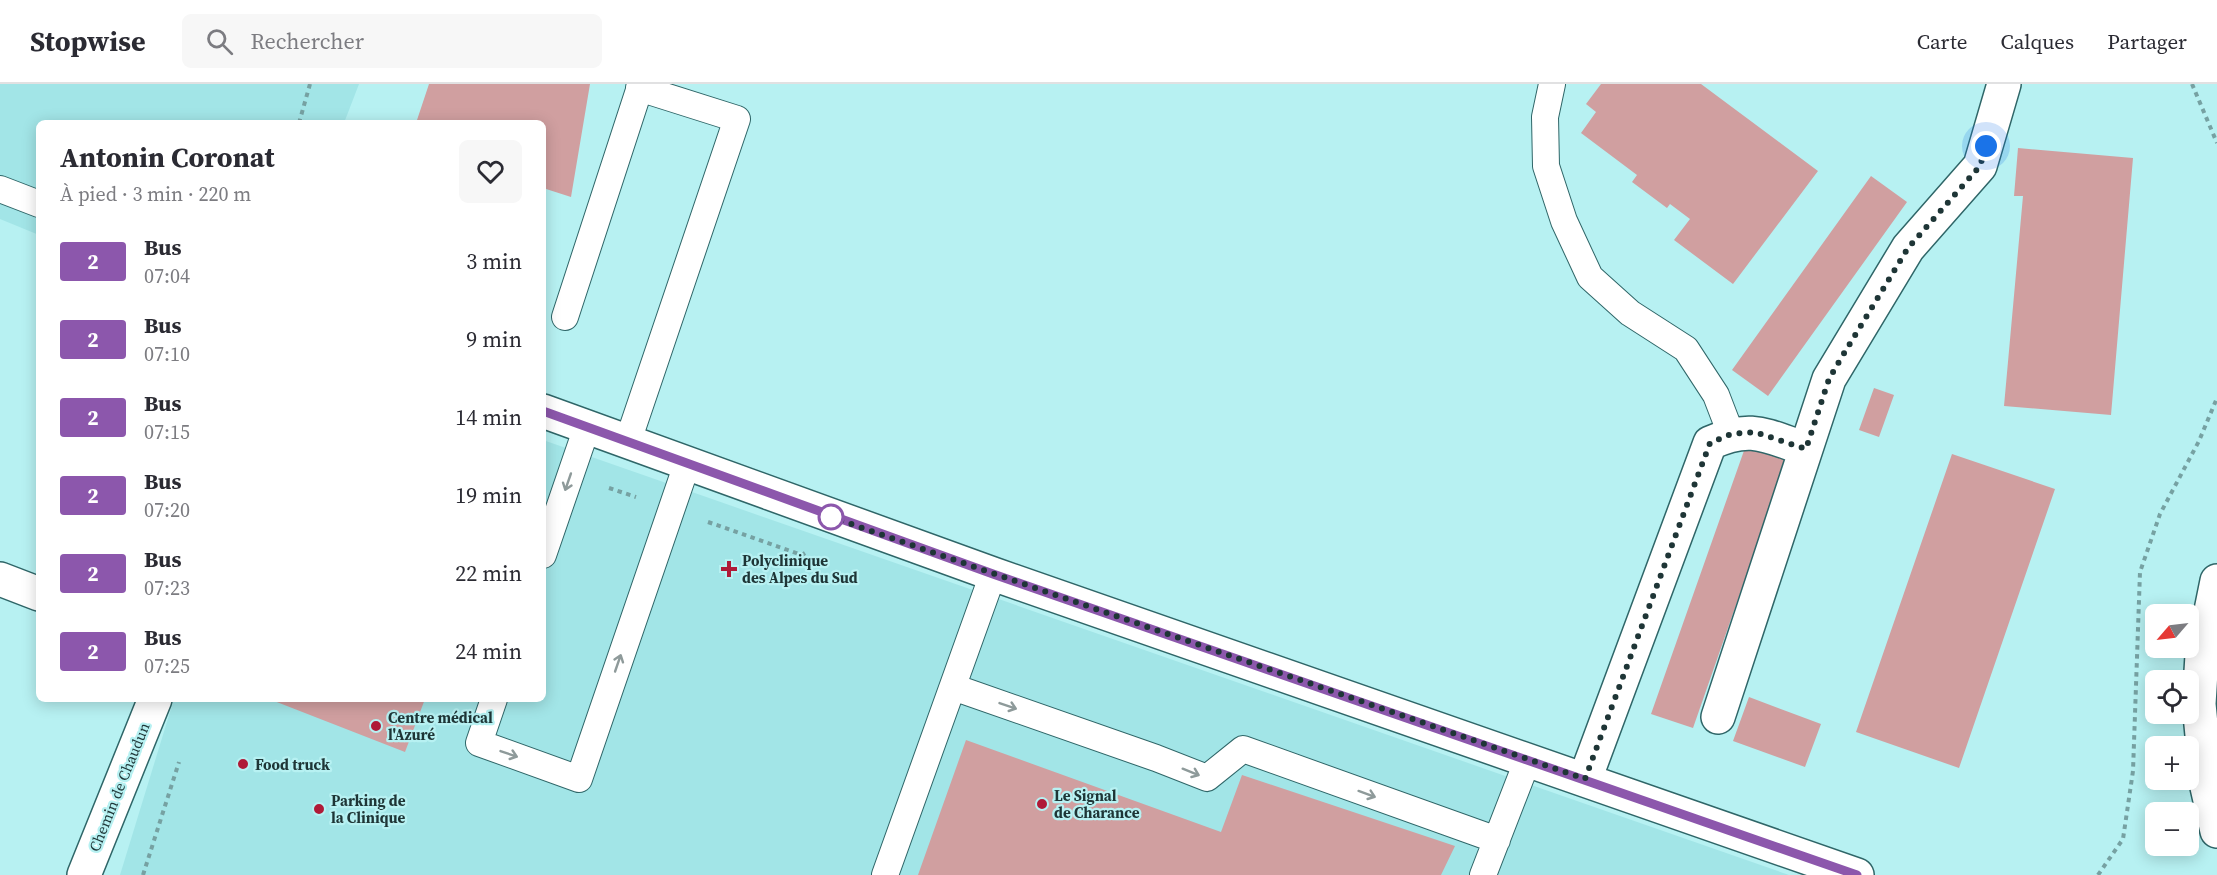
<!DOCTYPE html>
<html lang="fr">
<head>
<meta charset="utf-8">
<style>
  :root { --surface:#fff; --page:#f7f7f7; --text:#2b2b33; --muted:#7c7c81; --line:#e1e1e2 }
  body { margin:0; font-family:"Source Serif 4",serif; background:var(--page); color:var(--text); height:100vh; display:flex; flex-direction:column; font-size:22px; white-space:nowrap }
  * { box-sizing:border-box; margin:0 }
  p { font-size:20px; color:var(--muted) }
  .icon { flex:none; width:33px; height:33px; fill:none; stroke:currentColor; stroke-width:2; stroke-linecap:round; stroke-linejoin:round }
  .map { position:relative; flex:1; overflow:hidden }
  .side { position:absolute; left:36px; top:36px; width:510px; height:582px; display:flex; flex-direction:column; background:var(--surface); border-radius:9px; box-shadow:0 3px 15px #0003 }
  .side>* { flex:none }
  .badge { padding:0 12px; border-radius:4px; font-size:21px; line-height:39px }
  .needle { width:39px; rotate:242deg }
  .tools { position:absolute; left:2145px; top:520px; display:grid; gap:12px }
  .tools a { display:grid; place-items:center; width:54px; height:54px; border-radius:9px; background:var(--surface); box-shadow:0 3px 15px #0003; font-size:30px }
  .you { position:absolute; width:30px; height:30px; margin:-15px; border:4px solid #fff; border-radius:50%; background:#1a73e8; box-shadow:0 0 0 9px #1a73e833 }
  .map>.badge { position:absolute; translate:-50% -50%; box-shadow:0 0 0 3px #fff }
  .round { display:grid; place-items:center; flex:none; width:63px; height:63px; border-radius:9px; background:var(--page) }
  .overview { display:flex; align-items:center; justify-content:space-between; height:102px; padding:0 24px }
  h1 { font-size:28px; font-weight:700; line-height:45px }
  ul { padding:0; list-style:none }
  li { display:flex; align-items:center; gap:18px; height:78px; padding:0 24px }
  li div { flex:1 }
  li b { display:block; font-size:22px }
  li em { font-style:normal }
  li .badge { min-width:66px; font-weight:700; text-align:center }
  header { display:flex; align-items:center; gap:36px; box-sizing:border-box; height:84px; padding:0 30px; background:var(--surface); border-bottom:2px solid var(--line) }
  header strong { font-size:28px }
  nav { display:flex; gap:33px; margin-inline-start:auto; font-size:21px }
  .search { width:420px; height:54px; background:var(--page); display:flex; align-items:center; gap:15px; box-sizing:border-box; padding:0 21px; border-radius:9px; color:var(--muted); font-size:22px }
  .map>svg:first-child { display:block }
  .built { fill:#a2e5e7 }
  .building { fill:#d09fa0 }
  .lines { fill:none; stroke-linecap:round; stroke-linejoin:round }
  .lane-casing { stroke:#2f6668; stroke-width:28 }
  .street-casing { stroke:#2f6668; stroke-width:36 }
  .secondary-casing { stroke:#2f6668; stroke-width:36 }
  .path { stroke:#76a1a2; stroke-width:4; stroke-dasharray:4.5 4.5; stroke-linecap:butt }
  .lane { stroke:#fff; stroke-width:26 }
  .street { stroke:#fff; stroke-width:33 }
  .secondary { stroke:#fff; stroke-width:33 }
  .oneway { stroke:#8e9a9a }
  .line-casing { stroke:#fff; stroke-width:14 }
  .line { stroke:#8c57ac; stroke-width:9 }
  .walk { stroke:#1e3536; stroke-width:6; stroke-dasharray:0 10.8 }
  .stop-dot { fill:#fff; stroke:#8c57ac; stroke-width:3 }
  .poi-dot { fill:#af1a37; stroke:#b7f1f2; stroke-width:2 }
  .labels { text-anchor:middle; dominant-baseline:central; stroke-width:4.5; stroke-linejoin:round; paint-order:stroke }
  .poi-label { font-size:15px; font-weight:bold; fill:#1e3536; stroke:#b7f1f2; text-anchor:start }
  .street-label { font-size:15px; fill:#1e3536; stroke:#b7f1f2 }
</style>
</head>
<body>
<header>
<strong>Stopwise</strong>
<div class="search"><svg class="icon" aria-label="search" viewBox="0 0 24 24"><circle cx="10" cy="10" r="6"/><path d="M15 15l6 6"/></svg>Rechercher</div>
<nav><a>Carte</a><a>Calques</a><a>Partager</a></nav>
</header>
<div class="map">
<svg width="2217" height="791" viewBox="0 0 2217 791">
  <rect width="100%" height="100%" fill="#b7f1f2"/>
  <path class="built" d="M0,0H359L344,39H39V151L0,135Z
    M543,356L1789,791H120L174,615H543Z"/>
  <path class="building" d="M429,0H590L571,113L543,104V39H416Z
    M1601,0H1701L1818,87L1733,200L1674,156L1690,135L1670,120L1667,124L1632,98L1637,91L1581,49L1596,28L1586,20Z
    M2018,64L2133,74L2111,331L2004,322L2023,112H2014Z
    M1871,92L1907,118L1768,312L1732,286Z
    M1874,304L1894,311L1879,353L1859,346Z
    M1746,361L1787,375L1693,644L1651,630Z
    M1952,370L2055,405L1959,684L1856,648Z
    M1749,613L1821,640L1805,683L1733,657Z
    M269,615H425L405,668Z
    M966,656L1221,748L1242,691L1455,762L1441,791H918Z"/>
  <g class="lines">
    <defs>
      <path id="lane" d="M1552,0L1545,33L1546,82L1564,137L1590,193L1630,229L1686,265L1716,311L1731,350
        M0,105L39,120
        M565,233L641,0
        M628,357L737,35L639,4
        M543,471L587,343
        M953,603L1156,674L1207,694L1243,665L1497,756
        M494,615L479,659L579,695L687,380
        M885,791L993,490
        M1483,791L1528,675"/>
      <path id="street" d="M543,327L993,490L1857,791
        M0,495L39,510
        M1718,633L1829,295L1908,164L1980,82L2004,0
        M1585,695L1710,359C1752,340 1766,352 1806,365
        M84,791L155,615"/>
      <path id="secondary" d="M2217,497L2202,571L2199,620L2207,703L2217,747"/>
    </defs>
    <use href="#lane" class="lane-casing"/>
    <use href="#street" class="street-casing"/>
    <use href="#secondary" class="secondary-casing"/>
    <path class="path" d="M2192,0L2217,59
      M299,39L310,0
      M609,404L636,413
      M708,438L802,471L805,469
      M143,791L179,678
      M2098,791L2123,755L2133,687L2140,488L2160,430L2199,357L2217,314"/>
    <use href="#lane" class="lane"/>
    <use href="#street" class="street"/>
    <use href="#secondary" class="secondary"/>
  </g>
  <defs><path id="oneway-shaft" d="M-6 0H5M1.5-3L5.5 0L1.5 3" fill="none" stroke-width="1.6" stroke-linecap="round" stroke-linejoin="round" transform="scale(1.5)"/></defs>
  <g class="oneway">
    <use href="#oneway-shaft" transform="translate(568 398) rotate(109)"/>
    <use href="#oneway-shaft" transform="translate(618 579) rotate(-71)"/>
    <use href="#oneway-shaft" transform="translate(1008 622) rotate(19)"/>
    <use href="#oneway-shaft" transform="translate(509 670) rotate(19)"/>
    <use href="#oneway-shaft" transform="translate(1191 688) rotate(22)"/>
    <use href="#oneway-shaft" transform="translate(1367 710) rotate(20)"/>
  </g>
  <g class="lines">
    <defs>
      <path id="line" d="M543,327L993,490L1857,791"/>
    </defs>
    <use href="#line" class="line-casing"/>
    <use href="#line" class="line"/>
    <path class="walk" d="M831,433L1585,695L1710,359L1731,350L1755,348L1806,365L1829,295L1840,276L1908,164L1980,82L1986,62"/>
  </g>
  <circle class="stop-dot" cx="831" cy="433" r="12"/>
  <g class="poi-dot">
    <path d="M726 476h6v6h6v6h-6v6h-6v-6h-6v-6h6z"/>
    <circle cx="376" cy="642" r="6"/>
    <circle cx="243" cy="680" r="6"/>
    <circle cx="1042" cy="720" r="6"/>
    <circle cx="319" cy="725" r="6"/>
  </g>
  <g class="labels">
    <g class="poi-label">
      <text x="742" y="476">Polyclinique<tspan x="742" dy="17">des Alpes du Sud</tspan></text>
      <text x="388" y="633">Centre médical<tspan x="388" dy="17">l'Azuré</tspan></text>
      <text x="255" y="680">Food truck</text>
      <text x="1054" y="711">Le Signal<tspan x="1054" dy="17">de Charance</tspan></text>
      <text x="331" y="716">Parking de<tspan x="331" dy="17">la Clinique</tspan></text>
    </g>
    <g class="street-label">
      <text transform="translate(119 703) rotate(-68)">Chemin de Chaudun</text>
    </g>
  </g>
</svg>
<div class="tools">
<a><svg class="needle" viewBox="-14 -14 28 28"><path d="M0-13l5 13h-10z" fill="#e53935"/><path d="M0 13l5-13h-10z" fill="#7c7c81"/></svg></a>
<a><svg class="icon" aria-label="locate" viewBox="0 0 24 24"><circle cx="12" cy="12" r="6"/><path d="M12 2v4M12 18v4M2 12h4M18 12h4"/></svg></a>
<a>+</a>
<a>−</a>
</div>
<div class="you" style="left:1986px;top:62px"></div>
<section class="side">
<div class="overview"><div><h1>Antonin Coronat</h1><p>À pied · 3 min · 220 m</p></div><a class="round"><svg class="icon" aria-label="heart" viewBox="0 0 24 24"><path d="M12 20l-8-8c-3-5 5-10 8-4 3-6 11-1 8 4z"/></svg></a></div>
<ul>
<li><span class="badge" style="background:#8c57ac;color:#fff">2</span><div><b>Bus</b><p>07:04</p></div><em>3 min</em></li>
<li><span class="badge" style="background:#8c57ac;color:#fff">2</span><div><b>Bus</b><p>07:10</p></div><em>9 min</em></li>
<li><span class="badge" style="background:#8c57ac;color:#fff">2</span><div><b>Bus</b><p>07:15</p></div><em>14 min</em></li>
<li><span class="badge" style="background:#8c57ac;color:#fff">2</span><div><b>Bus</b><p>07:20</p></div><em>19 min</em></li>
<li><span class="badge" style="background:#8c57ac;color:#fff">2</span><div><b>Bus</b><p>07:23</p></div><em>22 min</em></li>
<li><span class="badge" style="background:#8c57ac;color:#fff">2</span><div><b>Bus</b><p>07:25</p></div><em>24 min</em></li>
</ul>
</section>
</div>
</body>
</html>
